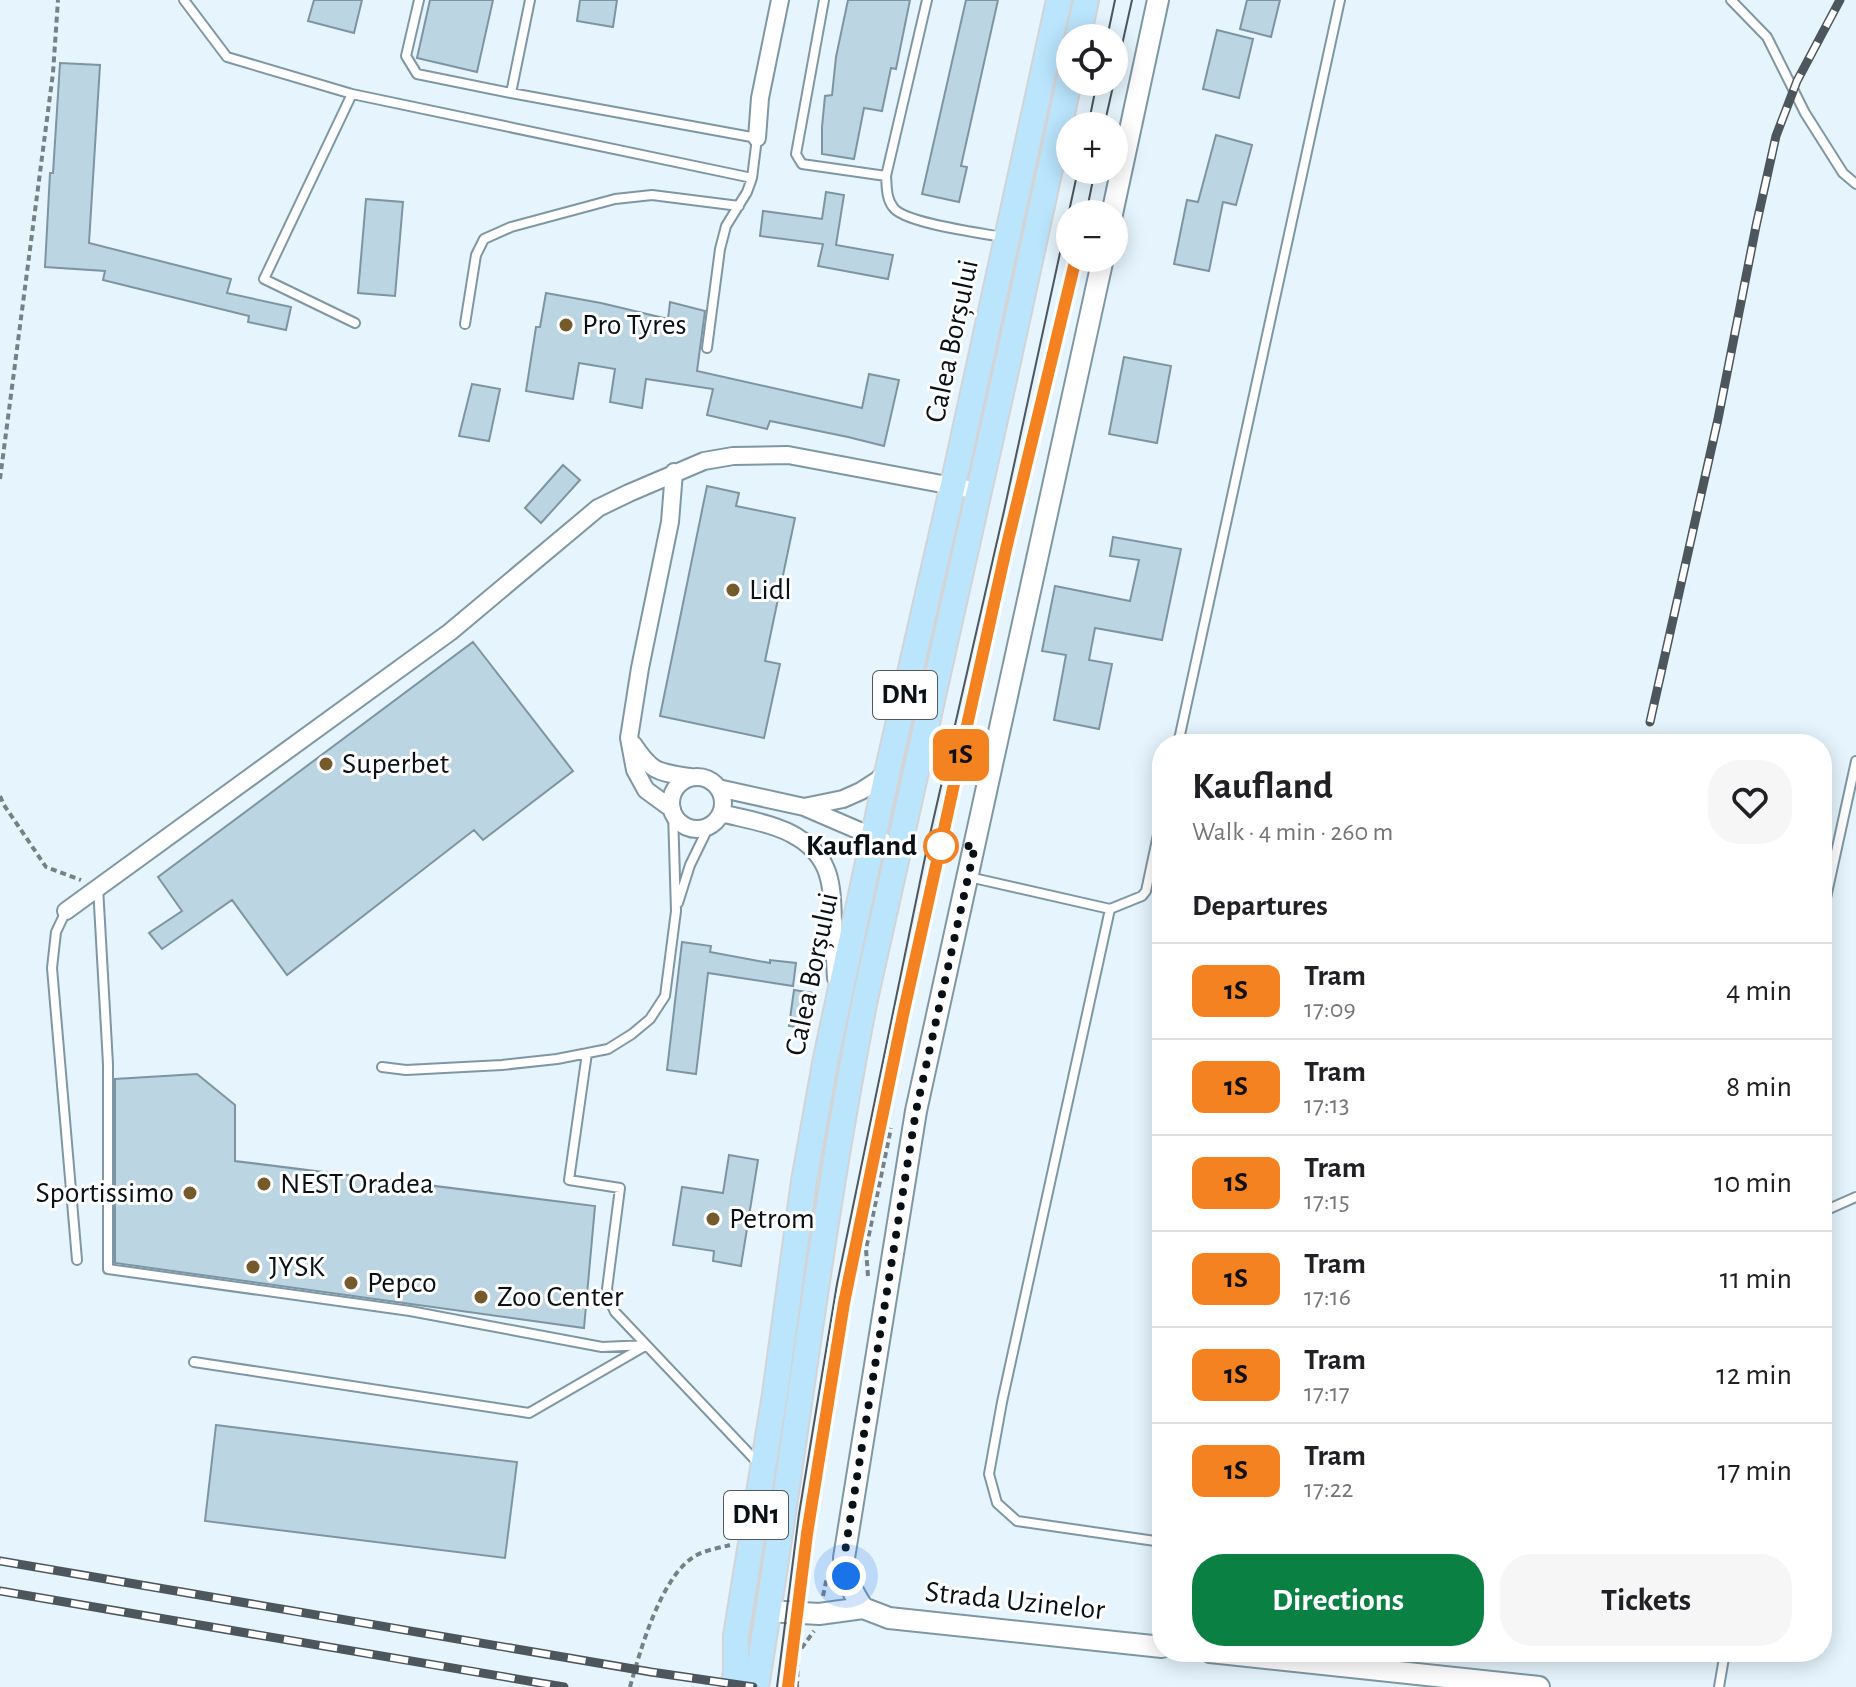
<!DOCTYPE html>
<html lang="en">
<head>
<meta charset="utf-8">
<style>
  :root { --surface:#fff; --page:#f6f6f6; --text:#202124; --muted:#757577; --line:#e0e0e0; --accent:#0b8043 }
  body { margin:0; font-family:"Alegreya Sans",sans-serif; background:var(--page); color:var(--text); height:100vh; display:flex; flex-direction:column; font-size:30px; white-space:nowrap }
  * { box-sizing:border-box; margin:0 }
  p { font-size:26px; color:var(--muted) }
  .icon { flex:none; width:44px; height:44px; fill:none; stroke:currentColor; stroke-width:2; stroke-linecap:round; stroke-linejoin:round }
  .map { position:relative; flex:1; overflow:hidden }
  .drawer { position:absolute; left:1152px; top:734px; width:680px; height:928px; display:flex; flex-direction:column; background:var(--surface); border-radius:32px; box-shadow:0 4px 20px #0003 }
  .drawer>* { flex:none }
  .badge { padding:0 16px; border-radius:12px; font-size:28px; line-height:52px }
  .controls { position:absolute; left:1056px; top:24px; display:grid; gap:16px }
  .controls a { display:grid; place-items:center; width:72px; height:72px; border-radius:50%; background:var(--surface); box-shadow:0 4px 20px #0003; font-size:40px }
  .you { position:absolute; width:40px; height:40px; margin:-20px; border:6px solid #fff; border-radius:50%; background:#1a73e8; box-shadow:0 0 0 12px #1a73e833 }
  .map>.badge { position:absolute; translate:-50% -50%; box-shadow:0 0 0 4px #fff }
  h2 { padding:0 40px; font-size:30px; line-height:72px }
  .round { display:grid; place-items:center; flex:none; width:84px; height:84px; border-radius:32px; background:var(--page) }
  .head { display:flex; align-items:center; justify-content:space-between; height:136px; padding:0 40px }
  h1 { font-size:38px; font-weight:600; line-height:60px }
  .action { display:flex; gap:16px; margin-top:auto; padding:16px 40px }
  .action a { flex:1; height:92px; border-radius:32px; background:var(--accent); color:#fff; font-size:32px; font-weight:600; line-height:92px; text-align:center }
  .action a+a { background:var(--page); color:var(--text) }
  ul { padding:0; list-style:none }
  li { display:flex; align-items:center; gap:24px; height:96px; padding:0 40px; border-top:2px solid var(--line) }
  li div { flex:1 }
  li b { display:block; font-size:30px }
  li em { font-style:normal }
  li .badge { min-width:88px; font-weight:700; text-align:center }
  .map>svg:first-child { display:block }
  .building { fill:#bcd5e3; stroke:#7d95a2; stroke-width:2 }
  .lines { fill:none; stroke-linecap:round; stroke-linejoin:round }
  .service-casing { stroke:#7f97a4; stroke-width:12 }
  .minor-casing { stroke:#7f97a4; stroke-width:20 }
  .tertiary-casing { stroke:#7f97a4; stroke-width:24 }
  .primary-casing { stroke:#d3d4d5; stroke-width:28 }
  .path { stroke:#758087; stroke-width:4; stroke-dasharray:6 4; stroke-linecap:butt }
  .service { stroke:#fff; stroke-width:8 }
  .minor { stroke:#fff; stroke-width:16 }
  .tertiary { stroke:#fff; stroke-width:20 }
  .primary { stroke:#bae5fd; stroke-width:24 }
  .tram { stroke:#4c565c; stroke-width:2 }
  .rail-casing { stroke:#4c565c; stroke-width:9 }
  .rail { stroke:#fff; stroke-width:6; stroke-dasharray:18; stroke-linecap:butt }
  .line-casing { stroke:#fff; stroke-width:18 }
  .line { stroke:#f58220; stroke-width:12 }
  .walk { stroke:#091116; stroke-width:8; stroke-dasharray:0 14.4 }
  .poi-dot { fill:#755a2c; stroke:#fff; stroke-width:3 }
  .stop-dot { fill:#fff; stroke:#f58220; stroke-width:4 }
  .labels { text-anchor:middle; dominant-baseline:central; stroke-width:6; stroke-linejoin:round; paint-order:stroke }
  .shield { fill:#fff; stroke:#53585c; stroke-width:2 }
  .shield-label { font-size:28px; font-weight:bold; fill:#091116 }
  .poi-label { font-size:30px; fill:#091116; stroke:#fff; text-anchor:start }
  .street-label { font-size:30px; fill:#091116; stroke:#fff }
  .stop-label { font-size:30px; font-weight:bold; fill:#091116; stroke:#fff; text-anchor:end }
</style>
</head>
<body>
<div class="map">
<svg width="1856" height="1687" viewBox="0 0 1856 1687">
  <rect width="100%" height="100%" fill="#e5f4fd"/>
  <path class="building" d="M314,0H362L354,33L308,21Z
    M430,0H493L477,72L417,58Z
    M580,0H617L613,27L577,21Z
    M848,0H910L896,69L891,68L882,111L864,108L854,159L822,154V127L825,96L832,95L836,57Z
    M966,0H998L961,166L967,167L959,202L922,194Z
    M1247,0H1280L1271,37L1240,29Z
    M1217,30L1253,39L1239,98L1203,89Z
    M60,63L100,65L89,243L231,279L227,293L291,307L286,330L248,322L249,316L103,280L105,271L45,267L50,173H53Z
    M1216,135L1252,145L1236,205L1223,202L1209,271L1174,264L1187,200L1198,202Z
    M826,192L844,195L836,245L893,255L888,279L818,266L823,244L760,236L763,211L822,219Z
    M366,199L403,202L395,296L358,293Z
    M546,293L601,303L668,319L670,302L705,311L697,371L862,408L869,374L899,380L884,446L848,437L770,421L767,429L707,415L713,389L646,379L642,408L610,402L615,369L579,363L573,399L526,391L536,327H540Z
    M1124,357L1171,366L1157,443L1109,434Z
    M472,384L500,389L489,441L459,436Z
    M563,465L580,480L541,523L525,508Z
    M707,486L739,493L736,506L795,518L765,661L780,664L764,738L660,716Z
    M1113,537L1181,549L1162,640L1095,628L1089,660L1112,664L1099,729L1054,720L1066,655L1042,651L1055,586L1130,601L1139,560L1110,556Z
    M473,642L573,771L483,840L474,830L287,975L232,900L162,949L149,933L182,911L158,877Z
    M682,942L711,946L710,952L770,963V960L796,963L793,986L708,973L696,1074L667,1070Z
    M794,990L814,993L809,1029L789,1026Z
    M197,1074L235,1105V1161L595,1206L584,1328L115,1263V1079Z
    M729,1155L758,1160L741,1266L713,1261L714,1251L673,1245L682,1187L723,1193Z
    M216,1425L517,1462L505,1558L205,1521Z"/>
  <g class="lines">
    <defs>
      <path id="service" d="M184,0L227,57L352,94L752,178
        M419,0L406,56L417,74L511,93L757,138L752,178L747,192L726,226L720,249L707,348
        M824,0L796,154L802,164L886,176
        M927,0L886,176C887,187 886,198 893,207C903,223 981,233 1002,237
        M1731,0L1767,37L1805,113L1843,173L1856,184
        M511,93L530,0
        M352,94L264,279L355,323
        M465,324L476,255L484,239L511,227L615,199L652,195L739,206
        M1178,744L1340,0
        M969,877L1110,909L1002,1402L989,1474L997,1503L1017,1521L1162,1542
        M98,887L108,1064V1269L410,1311L602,1347L646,1345
        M678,903L690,865L709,826
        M1110,909L1142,896L1146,891L1162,816
        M66,911L56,932L52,968L77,1260
        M1822,916L1856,761
        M587,1053L569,1180L620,1188L607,1289L610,1301L615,1312L760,1465
        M382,1067L406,1070L502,1065L557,1059L608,1049L632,1034L650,1019L665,996L676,911L673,812
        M1822,1212L1856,1197
        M194,1362L529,1413L645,1346
        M1719,1687L1725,1652"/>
      <path id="minor" d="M757,138L760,98L780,0
        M633,744C652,773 658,772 690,777
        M671 803a26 26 0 1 1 52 0a26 26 0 1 1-52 0Z
        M718,788L804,807L843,799L861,791L878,780L887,770
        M804,807L883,841
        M672,809L646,790L635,770L629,738L640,668L670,522L674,472
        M721,813C744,819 777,824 797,837C832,858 832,886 833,923C834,941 835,960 836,978
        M66,911L450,632L598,508L629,493L704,461L733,456L788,455L979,491"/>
      <path id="tertiary" d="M1112,214L1158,0
        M863,1608C851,1590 847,1580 844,1558L916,1111L1103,258
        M768,1611L819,1614L863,1608L889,1618L1162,1647
        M1210,1652L1539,1687"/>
      <path id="primary" d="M1078,38L1086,0
        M733,1687L736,1672V1636L775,1394L804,1181L826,1058L888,769L953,485L1059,0
        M756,1687C794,1458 820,1227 865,999L1007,366L1070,77"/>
    </defs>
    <use href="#service" class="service-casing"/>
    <use href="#minor" class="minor-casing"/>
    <use href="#tertiary" class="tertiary-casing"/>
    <use href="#primary" class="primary-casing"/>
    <path class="path" d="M0,479L53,73L58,0
      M0,796L4,805L46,867L81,880
      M868,1276L866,1249L891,1128
      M823,1596L827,1577
      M630,1687C640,1651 661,1576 695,1556C705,1550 719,1548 730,1545
      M797,1687L798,1653L814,1631"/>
    <use href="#service" class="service"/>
    <use href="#minor" class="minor"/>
    <use href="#tertiary" class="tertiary"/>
    <use href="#primary" class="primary"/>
    <path class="tram" d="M1107,38L1115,0
      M1114,81L1132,0
      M1088,126L1097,82
      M1104,126L1114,82
      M1086,214L1095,170
      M1028,455L1076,258
      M911,978L974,693
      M777,1687L799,1514L837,1284L928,843L1004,511L1078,170"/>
    <defs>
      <path id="rail" d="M1650,722L1718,419L1756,226L1776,136L1797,81L1840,0
        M0,1561L651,1672L753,1687
        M0,1591L564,1687"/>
    </defs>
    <use href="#rail" class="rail-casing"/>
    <use href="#rail" class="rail"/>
  </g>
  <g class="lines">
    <defs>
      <path id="line" d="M788,1687L807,1534L844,1303L903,1015L1006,549L1076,258"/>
    </defs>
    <use href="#line" class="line-casing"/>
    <use href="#line" class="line"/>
    <path class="walk" d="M846,1576L844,1558L916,1111L975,846H941"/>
  </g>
  <g class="poi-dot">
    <circle cx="566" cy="325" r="8"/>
    <circle cx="733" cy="590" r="8"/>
    <circle cx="326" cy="764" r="8"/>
    <circle cx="264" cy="1184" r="8"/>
    <circle cx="190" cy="1193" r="8"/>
    <circle cx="713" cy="1219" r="8"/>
    <circle cx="253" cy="1267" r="8"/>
    <circle cx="351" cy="1283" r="8"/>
    <circle cx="481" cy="1297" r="8"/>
  </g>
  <circle class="stop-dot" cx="941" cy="846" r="16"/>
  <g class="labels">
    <g class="shield">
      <rect x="873" y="671" width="64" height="48" rx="6"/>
      <rect x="724" y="1491" width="64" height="48" rx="6"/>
    </g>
    <g class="shield-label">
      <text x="905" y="695">DN1</text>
      <text x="756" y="1515">DN1</text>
    </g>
    <g class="poi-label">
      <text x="582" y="325">Pro Tyres</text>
      <text x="749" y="590">Lidl</text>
      <text x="342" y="764">Superbet</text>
      <text x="280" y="1184">NEST Oradea</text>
      <text x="174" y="1193" text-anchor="end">Sportissimo</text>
      <text x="729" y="1219">Petrom</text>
      <text x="269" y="1267">JYSK</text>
      <text x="367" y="1283">Pepco</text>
      <text x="497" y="1297">Zoo Center</text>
    </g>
    <g class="street-label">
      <text transform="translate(952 341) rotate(-78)">Calea Borșului</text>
      <text transform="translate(812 974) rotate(-78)">Calea Borșului</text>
      <text transform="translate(1015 1601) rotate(6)">Strada Uzinelor</text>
    </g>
    <g class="stop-label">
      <text x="917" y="846">Kaufland</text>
    </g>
  </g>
</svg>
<div class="controls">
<a><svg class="icon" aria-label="locate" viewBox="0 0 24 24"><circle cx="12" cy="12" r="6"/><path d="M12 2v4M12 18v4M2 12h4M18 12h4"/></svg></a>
<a>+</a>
<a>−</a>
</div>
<div class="you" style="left:846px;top:1576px"></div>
<b class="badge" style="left:961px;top:755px;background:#f58220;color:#111">1S</b>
<section class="drawer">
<div class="head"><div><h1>Kaufland</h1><p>Walk · 4 min · 260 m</p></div><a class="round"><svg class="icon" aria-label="heart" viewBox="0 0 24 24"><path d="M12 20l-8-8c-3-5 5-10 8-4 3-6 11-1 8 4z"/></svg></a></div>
<h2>Departures</h2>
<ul>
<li><span class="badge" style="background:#f58220;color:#111">1S</span><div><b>Tram</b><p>17:09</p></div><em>4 min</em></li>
<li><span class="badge" style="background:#f58220;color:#111">1S</span><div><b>Tram</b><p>17:13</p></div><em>8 min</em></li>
<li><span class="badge" style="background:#f58220;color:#111">1S</span><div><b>Tram</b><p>17:15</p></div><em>10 min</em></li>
<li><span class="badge" style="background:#f58220;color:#111">1S</span><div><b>Tram</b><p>17:16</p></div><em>11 min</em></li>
<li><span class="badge" style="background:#f58220;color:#111">1S</span><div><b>Tram</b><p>17:17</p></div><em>12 min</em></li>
<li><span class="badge" style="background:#f58220;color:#111">1S</span><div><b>Tram</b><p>17:22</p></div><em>17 min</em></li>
</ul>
<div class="action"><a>Directions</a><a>Tickets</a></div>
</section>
</div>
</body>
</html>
